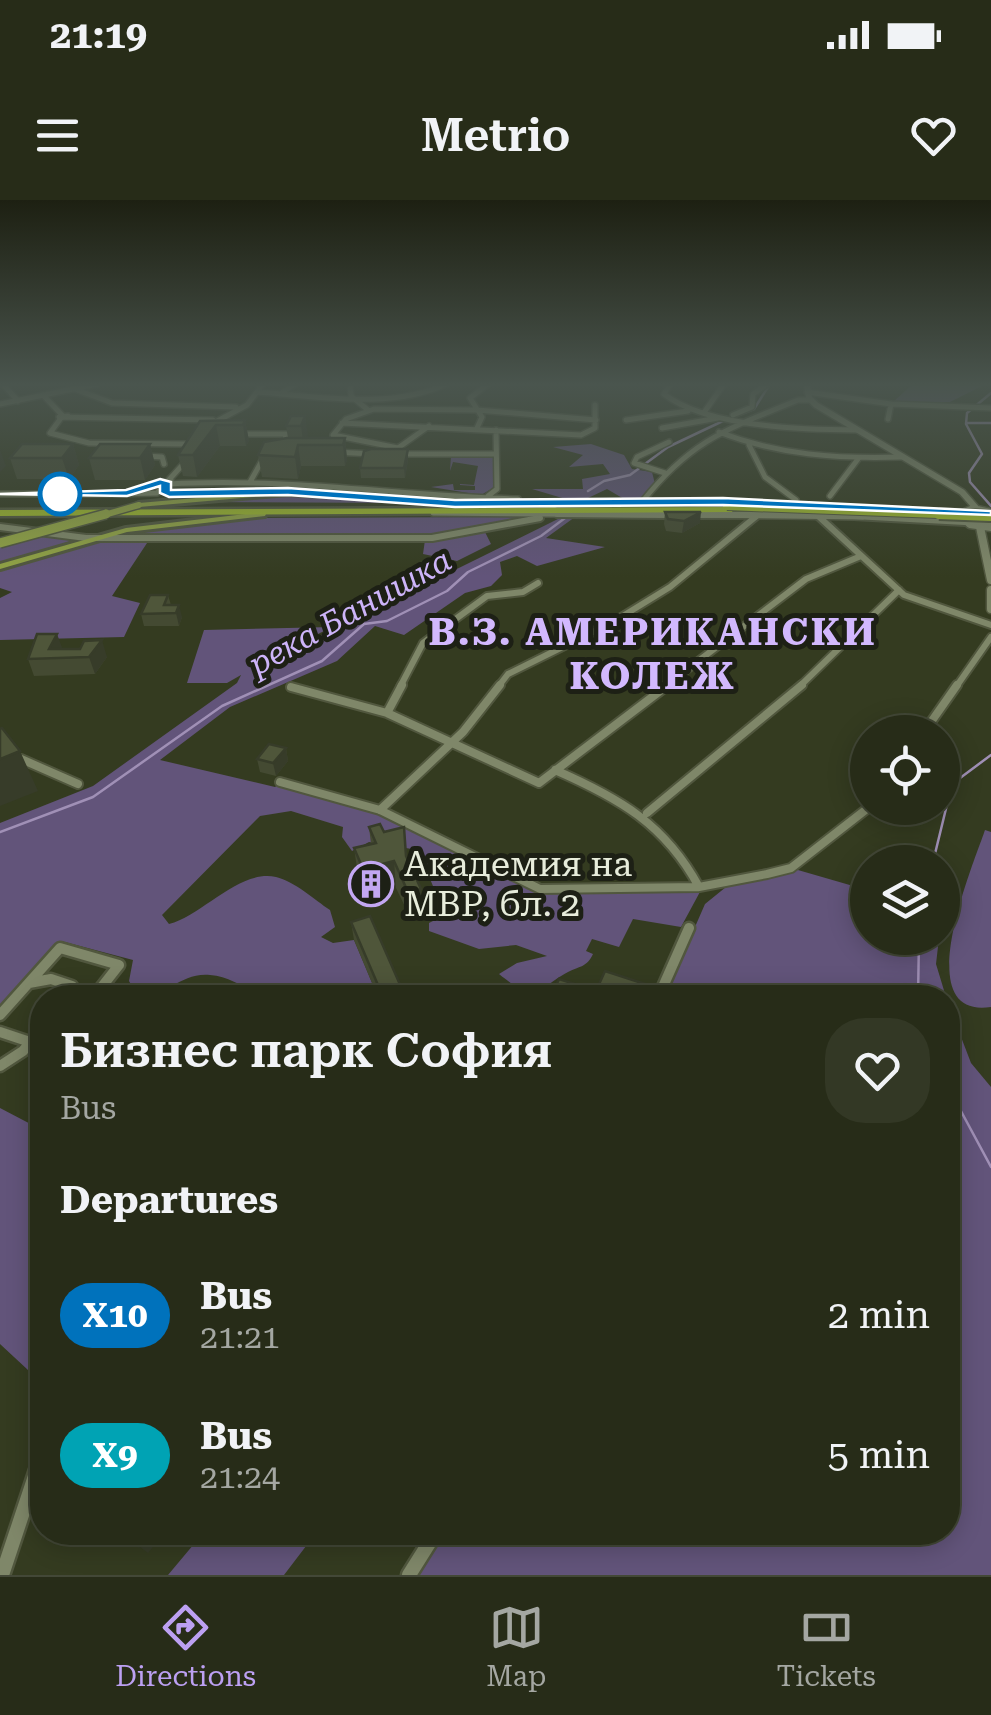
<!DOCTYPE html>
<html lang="en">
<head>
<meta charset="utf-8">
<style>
  :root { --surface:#272c18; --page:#333825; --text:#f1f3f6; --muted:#a4a7a2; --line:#434837; --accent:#bca0f2 }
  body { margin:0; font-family:"Roboto Serif",serif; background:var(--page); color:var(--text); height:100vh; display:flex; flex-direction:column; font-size:38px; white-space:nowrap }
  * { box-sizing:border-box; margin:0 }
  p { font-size:32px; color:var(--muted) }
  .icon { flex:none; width:55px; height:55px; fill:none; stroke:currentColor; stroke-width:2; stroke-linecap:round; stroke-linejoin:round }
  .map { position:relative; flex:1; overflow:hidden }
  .panel { position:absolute; left:30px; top:785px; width:930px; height:560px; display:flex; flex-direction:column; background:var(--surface); border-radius:40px; box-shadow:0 5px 25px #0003,0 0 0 2px var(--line) }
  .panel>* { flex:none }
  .badge { padding:0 20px; border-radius:32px; font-size:35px; line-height:65px }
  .buttons { position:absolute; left:850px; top:515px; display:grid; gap:20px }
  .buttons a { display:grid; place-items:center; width:110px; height:110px; border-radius:50%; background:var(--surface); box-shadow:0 5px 25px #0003,0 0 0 2px var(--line); font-size:50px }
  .map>.badge { position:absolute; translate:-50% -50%; box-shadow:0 0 0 5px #fff }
  h2 { padding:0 30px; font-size:38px; line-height:90px }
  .round { display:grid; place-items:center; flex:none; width:105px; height:105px; border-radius:40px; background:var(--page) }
  .headline { display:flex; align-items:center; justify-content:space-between; height:170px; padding:0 30px }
  h1 { font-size:48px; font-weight:600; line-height:75px }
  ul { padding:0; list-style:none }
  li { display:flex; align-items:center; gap:30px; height:140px; padding:0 30px }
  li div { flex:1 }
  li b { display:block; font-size:38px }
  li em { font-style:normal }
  li .badge { min-width:110px; font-weight:700; text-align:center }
  .status { display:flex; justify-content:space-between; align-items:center; height:70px; padding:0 50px; background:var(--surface); direction:ltr }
  .status svg { height:28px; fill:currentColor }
  header { display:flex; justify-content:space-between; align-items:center; height:130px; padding:0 30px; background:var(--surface); font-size:45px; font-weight:600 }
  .dock { display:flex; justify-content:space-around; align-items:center; height:140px; border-top:2px solid var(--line); background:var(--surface); font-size:28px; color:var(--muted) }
  .dock a { display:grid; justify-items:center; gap:5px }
  .dock .active { color:var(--accent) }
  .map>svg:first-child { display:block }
  .green { fill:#62547a }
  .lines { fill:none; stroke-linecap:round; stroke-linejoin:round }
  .stream { stroke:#a090b6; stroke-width:2.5 }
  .street-far4-casing { stroke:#51573e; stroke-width:8 }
  .street-far3-casing { stroke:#51573e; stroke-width:10 }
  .street-far2-casing { stroke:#51573e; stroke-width:12 }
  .street-far1-casing { stroke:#51573e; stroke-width:15 }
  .street-casing { stroke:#51573e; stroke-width:19 }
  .secondary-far1-casing { stroke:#51573e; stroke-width:9 }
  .secondary-casing { stroke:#51573e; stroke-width:11 }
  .primary-casing { stroke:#51573e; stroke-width:6 }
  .highway-casing { stroke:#51573e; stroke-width:5 }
  .street-far4 { stroke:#7f8769; stroke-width:5 }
  .street-far3 { stroke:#7f8769; stroke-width:6 }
  .street-far2 { stroke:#7f8769; stroke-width:8 }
  .street-far1 { stroke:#7f8769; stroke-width:10 }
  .street { stroke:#7f8769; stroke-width:14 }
  .secondary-far1 { stroke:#7f8769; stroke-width:6 }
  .secondary { stroke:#7f8769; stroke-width:8 }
  .primary { fill:#92a445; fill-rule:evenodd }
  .highway { fill:#9eb82d; fill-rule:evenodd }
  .primary-bridge-far1-casing { stroke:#51573e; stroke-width:9; stroke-linecap:butt }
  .primary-bridge-casing { stroke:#51573e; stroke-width:12; stroke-linecap:butt }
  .highway-bridge-far1-casing { stroke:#51573e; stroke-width:10; stroke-linecap:butt }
  .highway-bridge-casing { stroke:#51573e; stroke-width:14; stroke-linecap:butt }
  .primary-bridge-far1 { stroke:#92a445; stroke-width:6 }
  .primary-bridge { stroke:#92a445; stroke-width:9 }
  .highway-bridge-far1 { stroke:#9eb82d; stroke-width:8 }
  .highway-bridge { stroke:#9eb82d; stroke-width:10 }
  .wall { fill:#444a32 }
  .shaded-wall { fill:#373c29 }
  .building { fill:#4f563a; stroke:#373c29; stroke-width:2.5 }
  .line { fill:#0072bc; stroke:#fff; stroke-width:2.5 }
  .stop-dot { fill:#fff; stroke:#0072bc; stroke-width:5 }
  .labels { text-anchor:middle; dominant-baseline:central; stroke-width:10; stroke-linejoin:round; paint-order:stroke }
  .far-water-label { font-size:32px; font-style:italic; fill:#cdb4f9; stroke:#1d2015 }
  .poi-label { font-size:35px; fill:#e7ecdb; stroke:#1d2015; text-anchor:start }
  .far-district-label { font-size:38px; font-weight:bold; letter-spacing:2.5px; fill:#d2b8fe; stroke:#1d2015 }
</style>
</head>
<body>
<div class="status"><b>21:19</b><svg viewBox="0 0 49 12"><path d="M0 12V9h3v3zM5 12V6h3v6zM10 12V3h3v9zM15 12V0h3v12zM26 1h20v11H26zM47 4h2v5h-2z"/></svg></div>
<header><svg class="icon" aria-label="menu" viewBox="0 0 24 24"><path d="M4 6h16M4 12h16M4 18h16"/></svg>Metrio<svg class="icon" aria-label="heart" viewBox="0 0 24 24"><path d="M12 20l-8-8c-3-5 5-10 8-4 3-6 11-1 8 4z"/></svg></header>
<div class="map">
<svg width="991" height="1375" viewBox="0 0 991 1375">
  <rect width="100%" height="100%" fill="#343b20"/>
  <path class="green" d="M913,184H986L950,202H893Z
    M591,244L624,255L632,269L652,272L655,284L640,299H624L607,289L586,299L569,300L532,289H583L582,279L610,274L603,264L569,267L583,255L553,247Z
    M493,256V288L481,295L431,287L453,284L454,290H475V286L460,285V284L474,285L478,266L453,262L450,271L451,257H405Z
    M290,294L405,303L173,302Z
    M515,317L522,319L434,335L121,334L237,318Z
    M562,317H575L546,338L605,347L537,366L517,356L500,362L502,375L491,386L465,393L404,435L375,426L337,461L230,507L160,560L275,587L279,584L377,612L540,692L701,690L681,727L633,719L619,747L592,739L586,751L593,754C587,767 580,766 568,772C534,790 540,807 499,774L517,763L547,756L516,745L479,749L429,731V723L445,715L418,650L369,642L352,651L342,637L343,627L291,611L260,616L162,715L169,724C203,715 239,669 276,677C294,681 315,700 330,710L335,727L321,737L333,743L354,740L378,797C348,797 296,805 268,797C248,792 232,776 210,775C181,772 167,797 138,797L129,781L133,760L61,741L0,809V623L93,586L237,483L241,475L227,483H187L204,430L332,427L314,436H321Z
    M485,332L491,344L457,361L423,354L425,340Z
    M34,334L74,340L0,364V345Z
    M149,340L112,396L140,403L124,437L0,440V398L12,392L0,388V371L96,341Z
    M985,630L991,632V807C907,820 974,663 985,630Z
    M791,668L867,690L868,738H939L936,764L946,797L664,798L705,704L726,687Z
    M948,803L971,863L991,887V1375H416L444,1333L948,1332Z
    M0,908L42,930V1183L0,1144Z
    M204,1332H316V1333L284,1375H168Z"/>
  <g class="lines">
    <path class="stream" d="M991,193L967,213L966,224L982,254L969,273L970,282L991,306
      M733,217L754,209L770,184
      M968,223H991
      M588,291L604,281L630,275L668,247L725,220
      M0,632L93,597L222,506L322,461L364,424L387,421L447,391L468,372L541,336L565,318
      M933,662L952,584L991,555
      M918,798L919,738
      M948,887L991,967"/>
    <defs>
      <path id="street-far4" d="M3,184L18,201
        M350,184L351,196L368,210
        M670,184L664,194C706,227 804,230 857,230
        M75,189L112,203L236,207
        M258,192C317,196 391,210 446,184
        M807,192L891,204L991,208
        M280,194L295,184
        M43,195L62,215
        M0,204L97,184
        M705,211L724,184
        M733,215L752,207L753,194L767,184
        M68,216L59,217L213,220
        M61,218L50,233L89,243L185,244
        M888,219L891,204
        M626,220L688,211
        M342,223L581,235L595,228V205
        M208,226L247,205L263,184
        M429,226L398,248L333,235L346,219L374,209L477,210L596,220
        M477,228L482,217L470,198L488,184
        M662,228L718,218
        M719,232C778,255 838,259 901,257
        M240,234H287L282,246
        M749,245L765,277L796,300
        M334,252L374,254
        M399,254H496
        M144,256L162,257L164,264
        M665,273L634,263L637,257L669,242
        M250,282L264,257
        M169,284C285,277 402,296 518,299
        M164,289L169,294L233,293
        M134,292L171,280
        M0,294H109
        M106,294L157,293L186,261
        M488,296L497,289L496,230
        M830,296L858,259
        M642,302C691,240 727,229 798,200H810
        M514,303L764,304
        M433,313L672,315
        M693,315L863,317
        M756,317L759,314"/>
      <path id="street-far3" d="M557,314L672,315
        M816,314L904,395L991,425
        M817,314L965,322
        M693,315L812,314
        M0,327L86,338H432L540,318
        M400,487L423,443L487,396L523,392L538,383
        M498,487L508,474L613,422L670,387L759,314
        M664,487L806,379L861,356
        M799,487L899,390
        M956,487L991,437"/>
      <path id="street-far2" d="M291,487L387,513L539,583L668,485
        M387,513L402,485
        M924,532L957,485
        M0,563L21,559L78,584
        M555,570C619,598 665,624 699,687
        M280,582L380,610L540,689L699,687L767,674L791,668L868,608
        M380,610L463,532L500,485
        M647,613L802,485"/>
      <path id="street-far1" d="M29,783L51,779L72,786L70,798
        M658,798L689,728
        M0,815L60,748L119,765L93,798
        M0,832L42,846
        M0,866L23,851L42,828"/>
      <path id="street" d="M2,1375L42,1255
        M409,1375L436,1332"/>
      <path id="secondary-far1" d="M807,184L809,198L816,205L962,292L976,308
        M963,317L960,314L973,308L991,312"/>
      <path id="secondary" d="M960,314L970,324L991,327
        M980,327L991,380
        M991,390V409"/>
      <path id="primary" d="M288,290L555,304L559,306L555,308L288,294L139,307L135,305L139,303Z
        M262,312L266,314L265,316L127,332L0,369V364L126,328Z"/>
      <path id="highway" d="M729,307L733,310L732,312L0,316V310Z"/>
    </defs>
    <use href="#street-far4" class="street-far4-casing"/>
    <use href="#street-far3" class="street-far3-casing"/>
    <use href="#street-far2" class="street-far2-casing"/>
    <use href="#street-far1" class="street-far1-casing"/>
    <use href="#street" class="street-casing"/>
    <use href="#secondary-far1" class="secondary-far1-casing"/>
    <use href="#secondary" class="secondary-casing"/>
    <use href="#primary" class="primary-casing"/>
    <use href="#highway" class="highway-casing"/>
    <use href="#street-far4" class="street-far4"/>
    <use href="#street-far3" class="street-far3"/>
    <use href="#street-far2" class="street-far2"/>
    <use href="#street-far1" class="street-far1"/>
    <use href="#street" class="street"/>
    <use href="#secondary-far1" class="secondary-far1"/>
    <use href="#secondary" class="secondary"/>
    <use href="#primary" class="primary"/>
    <use href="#highway" class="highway"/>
    <defs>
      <path id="primary-bridge-far1" d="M97,317L139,305"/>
      <path id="primary-bridge" d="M0,343L106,314"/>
      <path id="highway-bridge-far1" d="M727,306L991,316"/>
      <path id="highway-bridge" d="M939,314L991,316"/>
    </defs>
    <use href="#primary-bridge-far1" class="primary-bridge-far1-casing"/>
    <use href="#primary-bridge" class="primary-bridge-casing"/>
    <use href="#highway-bridge-far1" class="highway-bridge-far1-casing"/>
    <use href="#highway-bridge" class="highway-bridge-casing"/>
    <use href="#primary-bridge-far1" class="primary-bridge-far1"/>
    <use href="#primary-bridge" class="primary-bridge"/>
    <use href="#highway-bridge-far1" class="highway-bridge-far1"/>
    <use href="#highway-bridge" class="highway-bridge"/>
  </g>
  <path class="wall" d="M305,216L307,238H345L347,260L345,266H301L298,279L262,277L258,255L288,238L286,226Z
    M245,220L249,241L246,246H220L197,277L183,276L178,255L200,221Z
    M73,244L79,265L69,279H17L10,258Z
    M150,244L155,265L145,280H95L89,258Z
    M408,260L405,278H361L360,268Z
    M665,312L700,323L682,333L666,331L664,324Z
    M168,395L171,405L182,417L179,426H144L141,414Z
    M63,449H80L107,457L95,474L34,476L28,459Z
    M286,548L288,561L276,576L260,572L257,559Z
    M369,627L384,632L407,658L423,716L411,719L396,688L367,696L358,675L354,648L371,644Z
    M351,722L405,798L377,795L354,740Z
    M554,790L596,791L642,798H553Z"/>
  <path class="shaded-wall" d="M305,216L308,236L304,247L301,226Z
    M245,220L249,241L246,246L243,225Z
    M216,225L220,246L197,277L193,255Z
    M345,238L347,260L345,266L343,245Z
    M73,244L79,265L69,279L62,258Z
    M150,244L155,265L145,280L140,258Z
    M298,245L301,266L298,279L295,257Z
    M408,249V260L405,278L404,268Z
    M0,250L6,266L0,272Z
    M701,312L700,323L682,333L684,321Z
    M179,405L182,417L179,426L176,413Z
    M57,434L63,450L49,449Z
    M102,440L107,457L95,474L89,457Z
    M286,548L288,561L276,576L273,563Z
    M20,551L38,591L0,606V559Z
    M394,661L396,688L367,696L363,669Z
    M421,689L423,716L411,719L408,692Z
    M151,1332H165L148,1353L139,1346Z"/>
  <path class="building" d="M291,216H305L301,226H286Z
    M245,220L243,225H216L193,255H178L200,221Z
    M287,238H345L343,245H298L295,257L258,255L264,242Z
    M22,244H73L62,258H10Z
    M100,244H150L140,258H89Z
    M371,249H408L404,268H360L364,251Z
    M665,312H701L684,321L668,319Z
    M150,395H168L164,405H179L176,413L141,414Z
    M37,434H57L49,449H80L84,441L102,440L89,457L28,459Z
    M2,528L20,551L0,559V529Z
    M269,544L286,548L273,563L257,559Z
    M380,624L384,632L404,627L406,656L421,689L408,692L394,661L363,669L354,648L376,643L369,627Z
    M370,716L405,796L373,798L381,792L351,722Z
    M605,771L645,784L637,798H575L554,790L559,779L596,791Z
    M127,1332H151L139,1346Z"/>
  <linearGradient id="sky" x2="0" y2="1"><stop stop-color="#1d2012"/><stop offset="0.49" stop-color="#4a554e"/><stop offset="1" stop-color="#4a554e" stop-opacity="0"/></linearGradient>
  <rect width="991" height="377" fill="url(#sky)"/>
  <path class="line" d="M160,279L171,282V290L288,288L455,300L723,298L991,311V315L723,305L455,307L288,295L169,297L160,293V286L127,296L0,294L126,290Z"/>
  <defs>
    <symbol id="building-ring" viewBox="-11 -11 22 22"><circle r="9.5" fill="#1d2015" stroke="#c3a7f2" stroke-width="1.5"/><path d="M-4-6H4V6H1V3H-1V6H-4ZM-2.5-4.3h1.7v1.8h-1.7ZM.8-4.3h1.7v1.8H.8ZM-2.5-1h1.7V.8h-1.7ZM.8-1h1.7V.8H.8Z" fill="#c3a7f2"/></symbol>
  </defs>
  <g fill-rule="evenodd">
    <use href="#building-ring" x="346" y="659" width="50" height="50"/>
  </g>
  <circle class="stop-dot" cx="60" cy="294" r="20"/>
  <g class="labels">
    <g class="far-water-label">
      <text transform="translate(350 412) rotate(-29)">река Банишка</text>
    </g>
    <g class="poi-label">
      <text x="404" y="664">Академия на<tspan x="404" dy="40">МВР, бл. 2</tspan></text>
    </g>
    <g class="far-district-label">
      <text x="653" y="432">В.З. АМЕРИКАНСКИ<tspan x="653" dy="44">КОЛЕЖ</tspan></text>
    </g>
  </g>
</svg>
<div class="buttons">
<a><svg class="icon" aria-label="locate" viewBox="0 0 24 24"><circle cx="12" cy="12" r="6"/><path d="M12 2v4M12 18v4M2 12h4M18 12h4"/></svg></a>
<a><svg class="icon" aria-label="layers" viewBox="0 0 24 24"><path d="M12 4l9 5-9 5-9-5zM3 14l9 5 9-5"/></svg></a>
</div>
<section class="panel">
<div class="headline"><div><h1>Бизнес парк София</h1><p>Bus</p></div><a class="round"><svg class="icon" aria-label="heart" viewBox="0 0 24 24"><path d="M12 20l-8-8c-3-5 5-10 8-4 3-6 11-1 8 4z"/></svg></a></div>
<h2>Departures</h2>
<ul>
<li><span class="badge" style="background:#0072bc;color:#fff">Х10</span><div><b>Bus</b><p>21:21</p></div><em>2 min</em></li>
<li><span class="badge" style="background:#00a3b4;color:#fff">Х9</span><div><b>Bus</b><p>21:24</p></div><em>5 min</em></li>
</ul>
</section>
</div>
<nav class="dock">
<a class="active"><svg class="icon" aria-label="directions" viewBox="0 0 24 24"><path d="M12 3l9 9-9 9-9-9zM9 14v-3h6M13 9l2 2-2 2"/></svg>Directions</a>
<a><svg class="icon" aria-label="map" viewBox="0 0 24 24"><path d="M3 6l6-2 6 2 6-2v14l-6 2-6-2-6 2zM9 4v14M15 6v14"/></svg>Map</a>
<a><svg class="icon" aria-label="tickets" viewBox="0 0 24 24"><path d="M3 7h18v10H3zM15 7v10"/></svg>Tickets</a>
</nav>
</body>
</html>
